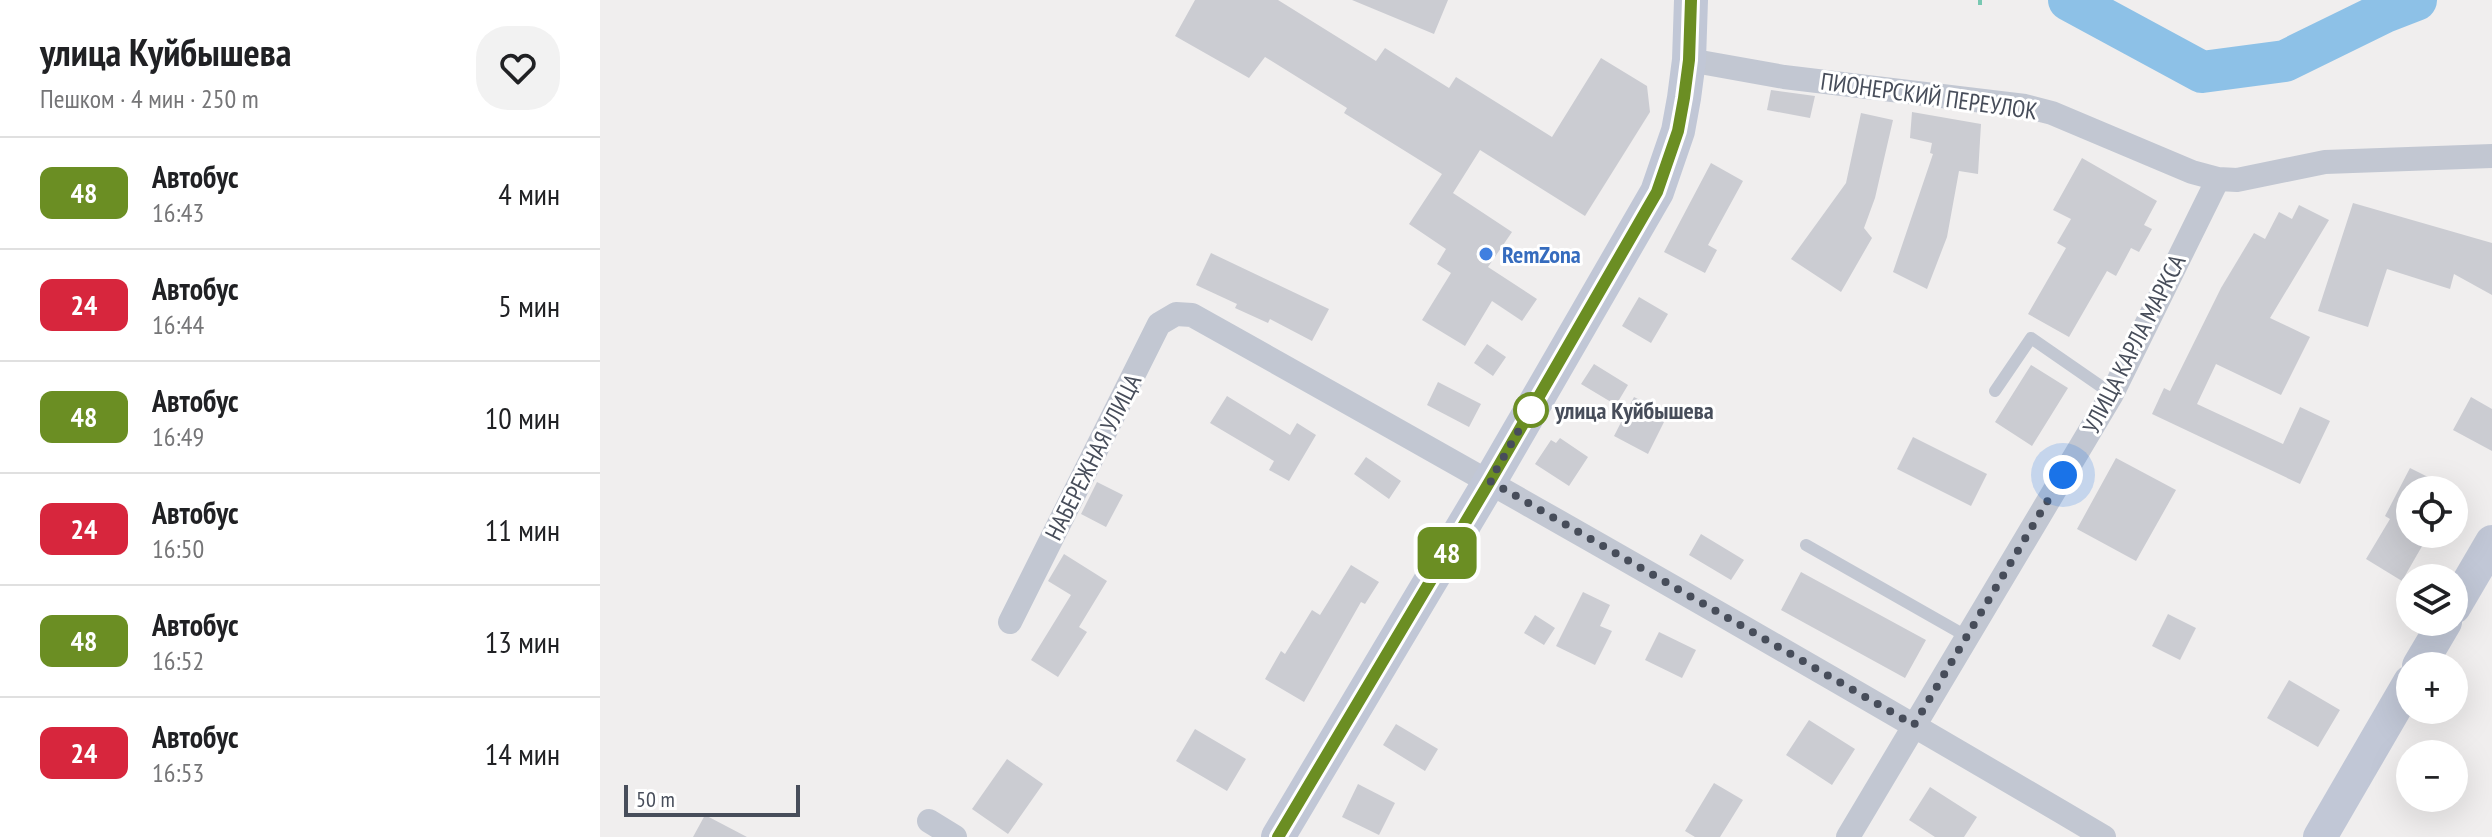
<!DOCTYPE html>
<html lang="ru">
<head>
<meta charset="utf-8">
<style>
  :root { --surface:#fff; --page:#f2f2f2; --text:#202124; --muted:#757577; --line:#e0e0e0 }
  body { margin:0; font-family:"PT Sans Narrow",sans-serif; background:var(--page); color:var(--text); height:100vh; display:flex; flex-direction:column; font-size:30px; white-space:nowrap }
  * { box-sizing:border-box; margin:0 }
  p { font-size:26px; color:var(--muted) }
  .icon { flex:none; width:44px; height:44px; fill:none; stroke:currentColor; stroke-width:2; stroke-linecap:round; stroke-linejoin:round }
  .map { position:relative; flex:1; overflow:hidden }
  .sheet { display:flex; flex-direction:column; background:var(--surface); width:600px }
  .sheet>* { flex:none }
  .badge { padding:0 16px; border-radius:12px; font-size:28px; line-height:52px }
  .buttons { position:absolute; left:1796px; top:476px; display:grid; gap:16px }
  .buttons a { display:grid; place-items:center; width:72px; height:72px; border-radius:50%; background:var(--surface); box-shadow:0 8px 32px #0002; font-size:40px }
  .scale { position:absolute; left:24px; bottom:20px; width:176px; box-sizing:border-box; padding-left:8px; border:4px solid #474d5a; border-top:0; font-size:22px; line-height:28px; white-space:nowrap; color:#474d5a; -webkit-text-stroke:6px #fff; paint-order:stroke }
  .you { position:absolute; width:40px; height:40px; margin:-20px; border:6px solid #fff; border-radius:50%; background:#1a73e8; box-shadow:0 0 0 12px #1a73e833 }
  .map>.badge { position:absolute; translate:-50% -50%; box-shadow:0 0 0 4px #fff }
  .round { display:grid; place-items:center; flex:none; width:84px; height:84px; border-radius:32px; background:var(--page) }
  .overview { display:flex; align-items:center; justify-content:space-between; height:136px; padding:0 40px }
  h1 { font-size:38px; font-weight:700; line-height:60px }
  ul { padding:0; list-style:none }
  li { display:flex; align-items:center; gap:24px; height:112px; padding:0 40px; border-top:2px solid var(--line) }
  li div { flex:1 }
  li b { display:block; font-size:30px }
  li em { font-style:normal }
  li .badge { min-width:88px; font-weight:700; text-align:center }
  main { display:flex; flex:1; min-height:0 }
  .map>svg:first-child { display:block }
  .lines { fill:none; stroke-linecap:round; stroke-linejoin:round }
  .river { stroke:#8dc1e7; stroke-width:42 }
  .building { fill:#cbccd2 }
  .path { stroke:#78c8b2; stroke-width:4; stroke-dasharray:6 4; stroke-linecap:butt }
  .lane { stroke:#c2c7d2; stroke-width:12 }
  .street { stroke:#c2c7d2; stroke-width:24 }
  .secondary { stroke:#c1c7d6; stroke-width:34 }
  .line-casing { stroke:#fff; stroke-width:18 }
  .line { stroke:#6b8e23; stroke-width:12 }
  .walk { stroke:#474d5a; stroke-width:8; stroke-dasharray:0 14.4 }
  .shop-dot { fill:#3f7fe0; stroke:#fff; stroke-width:3 }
  .stop-dot { fill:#fff; stroke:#6b8e23; stroke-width:4 }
  .labels { text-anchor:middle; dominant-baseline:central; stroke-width:6; stroke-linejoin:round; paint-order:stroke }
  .street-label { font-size:24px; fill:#474d5a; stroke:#fff }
  .shop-label { font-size:24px; font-weight:bold; fill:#366cbe; stroke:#fff; text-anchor:start }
  .stop-label { font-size:24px; font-weight:bold; fill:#474d5a; stroke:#fff; text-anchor:start }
</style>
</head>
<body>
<main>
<section class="sheet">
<div class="overview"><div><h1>улица Куйбышева</h1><p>Пешком · 4 мин · 250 m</p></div><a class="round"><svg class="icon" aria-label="heart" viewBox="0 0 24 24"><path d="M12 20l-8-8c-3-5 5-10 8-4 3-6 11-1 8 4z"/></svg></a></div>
<ul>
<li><span class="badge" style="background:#6b8e23;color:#fff">48</span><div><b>Автобус</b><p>16:43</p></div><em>4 мин</em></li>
<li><span class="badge" style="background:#d7263d;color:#fff">24</span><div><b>Автобус</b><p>16:44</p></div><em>5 мин</em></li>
<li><span class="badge" style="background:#6b8e23;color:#fff">48</span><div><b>Автобус</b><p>16:49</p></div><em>10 мин</em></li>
<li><span class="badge" style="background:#d7263d;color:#fff">24</span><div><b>Автобус</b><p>16:50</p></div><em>11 мин</em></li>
<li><span class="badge" style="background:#6b8e23;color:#fff">48</span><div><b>Автобус</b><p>16:52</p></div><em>13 мин</em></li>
<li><span class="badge" style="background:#d7263d;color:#fff">24</span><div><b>Автобус</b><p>16:53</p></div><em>14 мин</em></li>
</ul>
</section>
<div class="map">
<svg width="1892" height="837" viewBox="0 0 1892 837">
  <rect width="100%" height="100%" fill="#f0eeee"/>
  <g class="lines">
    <path class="river" d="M1469,0L1602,72L1685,61L1785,12L1816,0"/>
  </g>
  <path class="building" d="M595,0H678L776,61L785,48L849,88L856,77L952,137L1001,58L1047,86L1050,112L985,216L880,150L853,193L912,232L888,267L937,299L922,321L892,301L865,346L822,320L851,273L837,264L846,249L809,224L842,174L744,113L747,108L665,57L649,78L575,36Z
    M752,0H848L834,34Z
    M1171,90L1215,96L1210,118L1167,110Z
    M1312,112L1381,124L1378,174L1359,171L1347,237L1327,289L1293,272L1333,154L1330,153L1332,143L1310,138Z
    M1261,113L1293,120L1275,198L1264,228L1272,238L1241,292L1191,259L1246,183Z
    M1482,158L1557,201L1544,225L1552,229L1539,252L1531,248L1516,276L1507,271L1469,337L1428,314L1466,248L1457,243L1471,219L1453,210Z
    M1111,163L1143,181L1108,245L1117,250L1105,273L1064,252Z
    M1753,203L1892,243V295L1854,274L1850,289L1787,269L1768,327L1718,311Z
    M1699,205L1729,220L1670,318L1710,337L1681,395L1616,364L1597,404L1683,444L1700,407L1730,421L1700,484L1552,414L1564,388L1570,391L1621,288L1654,233L1665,239L1679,212L1692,219Z
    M611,253L729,309L712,341L670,319L668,323L635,308L637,304L596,285Z
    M1039,297L1068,314L1051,343L1022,326Z
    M887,344L906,357L893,376L874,363Z
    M994,364L1028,385L1016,405L981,384Z
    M1431,365L1468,388L1432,446L1395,422Z
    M838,382L881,404L869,427L827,405Z
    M627,396L690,435L697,423L716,435L689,481L669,470L674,461L610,423Z
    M1034,397L1068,414L1048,454L1014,436Z
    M1871,397L1892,409V451L1853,430Z
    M1313,437L1387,474L1371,506L1297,469Z
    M960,438L988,457L969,486L935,464L951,440L956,443Z
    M766,457L801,481L789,499L754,474Z
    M1516,458L1576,490L1536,561L1477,529Z
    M1810,468L1854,490H1810V534H1829L1802,581L1766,559L1790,519L1785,516Z
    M497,482L523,495L506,527L481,514Z
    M1101,534L1144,560L1131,580L1089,555Z
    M464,554L507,581L479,627L487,632L458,677L431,660L471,595L448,581Z
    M751,565L779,582L765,604L761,602L704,702L665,679L681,651L685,654L712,610L720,615Z
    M1201,572L1326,640L1305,678L1181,610Z
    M983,592L1010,605L1000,626L1012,631L995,665L956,646Z
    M1568,614L1596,628L1580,660L1552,646Z
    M935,615L955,628L944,645L924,633Z
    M1059,632L1096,650L1082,678L1045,660Z
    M1689,680L1740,710L1718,747L1667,718Z
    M1209,720L1255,749L1232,785L1186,755Z
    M796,724L838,749L825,771L783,745Z
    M595,729L646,759L627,791L576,761Z
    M407,759L443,784L408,834L372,809Z
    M1114,783L1143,800L1120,837H1095L1085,831Z
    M758,784L795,803L779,835L742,817Z
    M1330,787L1377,817L1364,837H1335L1309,820Z
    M105,815L147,837H93Z"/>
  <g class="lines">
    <path class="path" d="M1380,0V5"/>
    <path class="lane" d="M1395,391L1431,338L1512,394
      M1206,545L1366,636"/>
    <path class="street" d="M1089,60L1184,77L1425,106L1452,113L1592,172L1618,179L1637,180L1725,162L1892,156
      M410,622L559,324L576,314L592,315C898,486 1202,659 1504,837
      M329,821L355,837
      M1248,837L1512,394L1618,179"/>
    <path class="secondary" d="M1854,607L1892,542
      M1819,666L1845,622
      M678,837L890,481L1057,192L1078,131L1084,98L1089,60L1091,0
      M1720,837L1810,682"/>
  </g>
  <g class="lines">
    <defs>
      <path id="line" d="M678,837L890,481L1057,192L1078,131L1084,98L1089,60L1091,0"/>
    </defs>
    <use href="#line" class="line-casing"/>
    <use href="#line" class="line"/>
    <path class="walk" d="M931,410L935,402L890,481L1314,725L1463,475"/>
  </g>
  <circle class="shop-dot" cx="886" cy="254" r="8"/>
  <circle class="stop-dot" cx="931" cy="410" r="16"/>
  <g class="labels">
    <g class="street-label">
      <text transform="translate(1329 96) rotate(8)">ПИОНЕРСКИЙ ПЕРЕУЛОК</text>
      <text transform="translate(1534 344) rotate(-63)">УЛИЦА КАРЛА МАРКСА</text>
      <text transform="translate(493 457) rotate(-63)">НАБЕРЕЖНАЯ УЛИЦА</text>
    </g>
    <g class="shop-label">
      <text x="902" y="254">RemZona</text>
    </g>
    <g class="stop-label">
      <text x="955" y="410">улица Куйбышева</text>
    </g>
  </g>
</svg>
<div class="buttons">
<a><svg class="icon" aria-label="locate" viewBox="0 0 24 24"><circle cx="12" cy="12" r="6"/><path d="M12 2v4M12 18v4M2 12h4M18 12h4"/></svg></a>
<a><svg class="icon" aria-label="layers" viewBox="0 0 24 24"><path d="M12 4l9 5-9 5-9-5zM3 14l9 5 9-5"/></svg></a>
<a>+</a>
<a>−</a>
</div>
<div class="scale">50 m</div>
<div class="you" style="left:1463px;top:475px"></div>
<b class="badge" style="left:847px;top:553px;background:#6b8e23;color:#fff">48</b>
</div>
</main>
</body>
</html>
